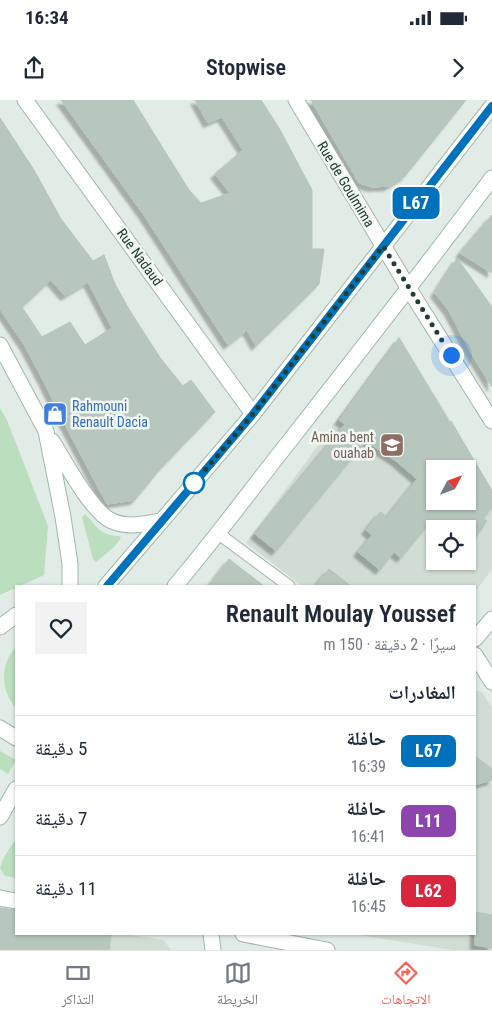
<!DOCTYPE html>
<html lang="ar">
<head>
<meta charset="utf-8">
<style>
  :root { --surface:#fff; --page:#f2f2f3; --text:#1f2937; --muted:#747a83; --line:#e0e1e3; --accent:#f56357 }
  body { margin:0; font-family:"Roboto Condensed","Noto Naskh Arabic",sans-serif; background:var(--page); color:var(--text); direction:rtl; height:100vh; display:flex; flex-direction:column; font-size:19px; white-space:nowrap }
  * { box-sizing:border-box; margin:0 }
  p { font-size:16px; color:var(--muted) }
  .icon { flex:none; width:28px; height:28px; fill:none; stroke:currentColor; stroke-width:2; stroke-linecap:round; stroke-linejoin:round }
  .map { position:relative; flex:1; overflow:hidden; direction:ltr }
  .details { position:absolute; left:15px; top:485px; width:461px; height:350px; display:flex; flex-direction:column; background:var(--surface); border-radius:0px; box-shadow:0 1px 4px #0004; direction:rtl }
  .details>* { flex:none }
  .badge { padding:0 10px; border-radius:8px; font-size:18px; line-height:32px }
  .needle { width:32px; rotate:49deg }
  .buttons { position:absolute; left:426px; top:360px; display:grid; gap:10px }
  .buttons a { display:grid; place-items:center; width:50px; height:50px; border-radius:0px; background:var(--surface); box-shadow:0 1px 4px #0004; font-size:25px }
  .you { position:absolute; width:25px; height:25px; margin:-12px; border:4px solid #fff; border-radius:50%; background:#1a73e8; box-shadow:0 0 0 8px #1a73e833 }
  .map>.badge { position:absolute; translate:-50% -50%; box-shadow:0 0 0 2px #fff }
  h2 { padding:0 20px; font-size:19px; line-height:45px }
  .round { display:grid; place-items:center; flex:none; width:52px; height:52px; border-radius:0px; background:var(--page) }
  .headline { display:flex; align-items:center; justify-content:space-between; height:85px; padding:0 20px }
  h1 { font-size:24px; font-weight:600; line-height:38px }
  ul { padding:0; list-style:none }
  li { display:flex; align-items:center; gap:15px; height:70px; padding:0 20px; border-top:1px solid var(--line) }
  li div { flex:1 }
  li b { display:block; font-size:19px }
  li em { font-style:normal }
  li .badge { min-width:55px; font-weight:700; text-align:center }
  .status { display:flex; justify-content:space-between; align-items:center; height:35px; padding:0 25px; background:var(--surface); direction:ltr }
  .status svg { height:14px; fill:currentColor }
  header { display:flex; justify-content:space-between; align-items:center; height:65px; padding:0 20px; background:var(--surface); font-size:22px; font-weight:600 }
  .tabs { display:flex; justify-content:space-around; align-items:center; height:70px; border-top:1px solid var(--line); background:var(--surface); font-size:14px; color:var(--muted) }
  .tabs a { display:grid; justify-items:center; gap:2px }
  .tabs .active { color:var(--accent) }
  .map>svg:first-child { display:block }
  .built { fill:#d0dcd4; fill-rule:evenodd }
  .green { fill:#badebe }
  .building { fill:#b7c7be; stroke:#b4c6bc; fill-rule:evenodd; filter:url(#shadow) }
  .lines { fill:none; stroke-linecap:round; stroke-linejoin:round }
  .service-casing { stroke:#a4b4ac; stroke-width:13 }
  .minor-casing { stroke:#a4b4ac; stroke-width:17 }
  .tertiary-casing { stroke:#a4b4ac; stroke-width:17 }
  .secondary-casing { stroke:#a0b8ac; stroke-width:17 }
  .service { stroke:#fff; stroke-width:11 }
  .minor { stroke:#fff; stroke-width:15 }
  .tertiary { stroke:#fff; stroke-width:15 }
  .secondary { stroke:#fff; stroke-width:15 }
  .line-casing { stroke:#fff; stroke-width:11 }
  .line { stroke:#0072bc; stroke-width:8 }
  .walk { stroke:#213e31; stroke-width:5; stroke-dasharray:0 9 }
  .stop-dot { fill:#fff; stroke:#0072bc; stroke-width:2.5 }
  .labels { text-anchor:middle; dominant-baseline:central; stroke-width:5; stroke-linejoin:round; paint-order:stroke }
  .street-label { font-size:14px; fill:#213e31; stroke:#f2f9f4 }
  .shop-label { font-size:14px; fill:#366cbe; stroke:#f2f9f4; text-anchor:start }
  .education-label { font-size:14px; fill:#785e54; stroke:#f2f9f4; text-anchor:end }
</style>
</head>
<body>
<div class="status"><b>16:34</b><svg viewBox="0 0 49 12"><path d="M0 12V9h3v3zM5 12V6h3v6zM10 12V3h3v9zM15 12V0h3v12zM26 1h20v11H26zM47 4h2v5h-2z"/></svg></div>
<header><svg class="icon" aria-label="forward" viewBox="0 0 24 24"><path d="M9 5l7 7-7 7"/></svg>Stopwise<svg class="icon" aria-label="share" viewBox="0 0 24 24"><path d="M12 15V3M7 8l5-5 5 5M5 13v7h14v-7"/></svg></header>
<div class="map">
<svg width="492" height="850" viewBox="0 0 492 850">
  <defs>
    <filter id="shadow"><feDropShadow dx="-4.5" dy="4.5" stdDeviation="1" flood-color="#0004"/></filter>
  </defs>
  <rect width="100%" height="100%" fill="#e2ece6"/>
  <path class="built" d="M399,236L492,389V469L475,492V486H302L246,443ZM435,369H468V401H435ZM435,429H468V461H435Z
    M475,590L482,592L492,608V850H453L352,834H475Z
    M111,834H125L164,840L171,850H109Z"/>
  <path class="green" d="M0,308L7,320L48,426L44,475L0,495Z
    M85,414C97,426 100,436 119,436L121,438L114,447L96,462L93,459L82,417Z
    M16,546V608C0,590 0,565 16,546Z
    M0,651L16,660L8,674L0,669Z
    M16,739V778L5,776L0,768L4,757Z"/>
  <path class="building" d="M61,0H133L189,90L201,103L230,93L215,74L243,50L222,17L208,23L195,0H261L279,28L312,90V149H324L319,184L256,246L247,230L228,245L144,115Z
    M311,0H466L405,76L389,86L372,87L359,83Z
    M0,18L34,70L61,119L93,161L104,155L115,184L130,211L161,259L183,286L191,280L215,312L161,368L135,400L107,404L60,315L43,280L25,246L0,209ZM51,180L65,196L88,182L112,228L85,245L70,222L42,237L22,207Z
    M492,115V173L460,153Z
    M457,158L492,207V287L471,253L449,211L435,193Z
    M399,238L450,323L451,321L492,391V408L483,418L487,421L468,449V429H442L431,421L401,458L394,452L380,470L358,452L372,435L366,430L380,412L387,417L417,379L396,361L366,341L276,451L255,434L345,324L339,320ZM435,369H468V401H435Z
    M229,459L264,486H209Z
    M329,469L351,486H315Z
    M475,656L492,669V680L475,685Z
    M0,808L16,810V834H111L109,850H0Z
    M475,812L492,815V848L475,845Z"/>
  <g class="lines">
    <defs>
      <path id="service" d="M219,434L289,486"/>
      <path id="minor" d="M25,0L253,314
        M475,539L492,519
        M475,555L492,582
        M0,798L16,801
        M243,834L327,850"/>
      <path id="tertiary" d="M296,0L409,189L492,321"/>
      <path id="secondary" d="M0,245L46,331L63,417L70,464V486
        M52,341C64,360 92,413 112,421C127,428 146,424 161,421
        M106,486L253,314L492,6
        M175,486C214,440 250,391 288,343C357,255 425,168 492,78
        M0,527L16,515
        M0,628L16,638
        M0,717L16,689
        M211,834L213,850"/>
    </defs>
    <use href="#service" class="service-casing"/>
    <use href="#minor" class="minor-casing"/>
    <use href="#tertiary" class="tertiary-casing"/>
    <use href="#secondary" class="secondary-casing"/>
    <use href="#service" class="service"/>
    <use href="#minor" class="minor"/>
    <use href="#tertiary" class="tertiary"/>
    <use href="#secondary" class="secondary"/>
  </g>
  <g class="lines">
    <defs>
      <path id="line" d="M107,486L253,314L492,6"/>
    </defs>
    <use href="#line" class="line-casing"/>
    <use href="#line" class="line"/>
    <path class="walk" d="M194,383L253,314L383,146L451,255"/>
  </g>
  <defs>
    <symbol id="shop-square" viewBox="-11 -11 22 22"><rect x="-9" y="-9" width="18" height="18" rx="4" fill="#3f7fe0" stroke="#f2f9f4"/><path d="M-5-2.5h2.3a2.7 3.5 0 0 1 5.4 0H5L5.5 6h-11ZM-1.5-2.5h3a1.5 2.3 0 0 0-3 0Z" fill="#fff"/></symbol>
    <symbol id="school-square" viewBox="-11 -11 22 22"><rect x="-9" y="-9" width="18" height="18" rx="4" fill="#8d6e63" stroke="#f2f9f4"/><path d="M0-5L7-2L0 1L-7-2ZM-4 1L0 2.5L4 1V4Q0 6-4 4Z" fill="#fff"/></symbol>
  </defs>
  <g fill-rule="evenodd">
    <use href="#shop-square" x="41" y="300" width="28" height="28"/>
    <use href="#school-square" x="378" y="331" width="28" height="28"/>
  </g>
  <circle class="stop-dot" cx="194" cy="383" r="10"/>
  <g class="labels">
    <g class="street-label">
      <text transform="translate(346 84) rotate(59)">Rue de Goulmima</text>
      <text transform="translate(140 157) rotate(54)">Rue Nadaud</text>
    </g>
    <g class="shop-label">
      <text x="72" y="306">Rahmouni<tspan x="72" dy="16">Renault Dacia</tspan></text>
    </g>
    <g class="education-label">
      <text x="374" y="337">Amina bent<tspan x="374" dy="16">ouahab</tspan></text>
    </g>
  </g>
</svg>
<div class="buttons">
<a><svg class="needle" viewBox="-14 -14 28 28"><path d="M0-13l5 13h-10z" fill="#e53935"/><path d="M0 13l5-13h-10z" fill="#747a83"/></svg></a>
<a><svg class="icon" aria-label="locate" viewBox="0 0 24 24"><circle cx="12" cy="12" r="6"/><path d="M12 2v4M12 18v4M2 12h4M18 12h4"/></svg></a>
</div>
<div class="you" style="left:451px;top:255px"></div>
<b class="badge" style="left:416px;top:103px;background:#0072bc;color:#fff">L67</b>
<section class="details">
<div class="headline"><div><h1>Renault Moulay Youssef</h1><p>سيرًا · 2 دقيقة · 150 m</p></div><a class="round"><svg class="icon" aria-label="heart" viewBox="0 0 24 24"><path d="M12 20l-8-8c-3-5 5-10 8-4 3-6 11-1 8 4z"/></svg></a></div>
<h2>المغادرات</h2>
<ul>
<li><span class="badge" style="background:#0072bc;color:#fff">L67</span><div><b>حافلة</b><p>16:39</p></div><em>5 دقيقة</em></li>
<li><span class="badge" style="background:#8e44ad;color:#fff">L11</span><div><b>حافلة</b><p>16:41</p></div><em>7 دقيقة</em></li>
<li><span class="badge" style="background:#d7263d;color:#fff">L62</span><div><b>حافلة</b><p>16:45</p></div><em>11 دقيقة</em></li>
</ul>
</section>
</div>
<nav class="tabs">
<a class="active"><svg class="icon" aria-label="directions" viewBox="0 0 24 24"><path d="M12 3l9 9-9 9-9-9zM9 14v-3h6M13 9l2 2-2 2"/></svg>الاتجاهات</a>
<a><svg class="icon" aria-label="map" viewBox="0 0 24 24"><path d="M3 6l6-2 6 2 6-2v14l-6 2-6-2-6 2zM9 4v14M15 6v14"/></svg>الخريطة</a>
<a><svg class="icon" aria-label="tickets" viewBox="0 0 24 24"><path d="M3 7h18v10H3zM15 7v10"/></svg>التذاكر</a>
</nav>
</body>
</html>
